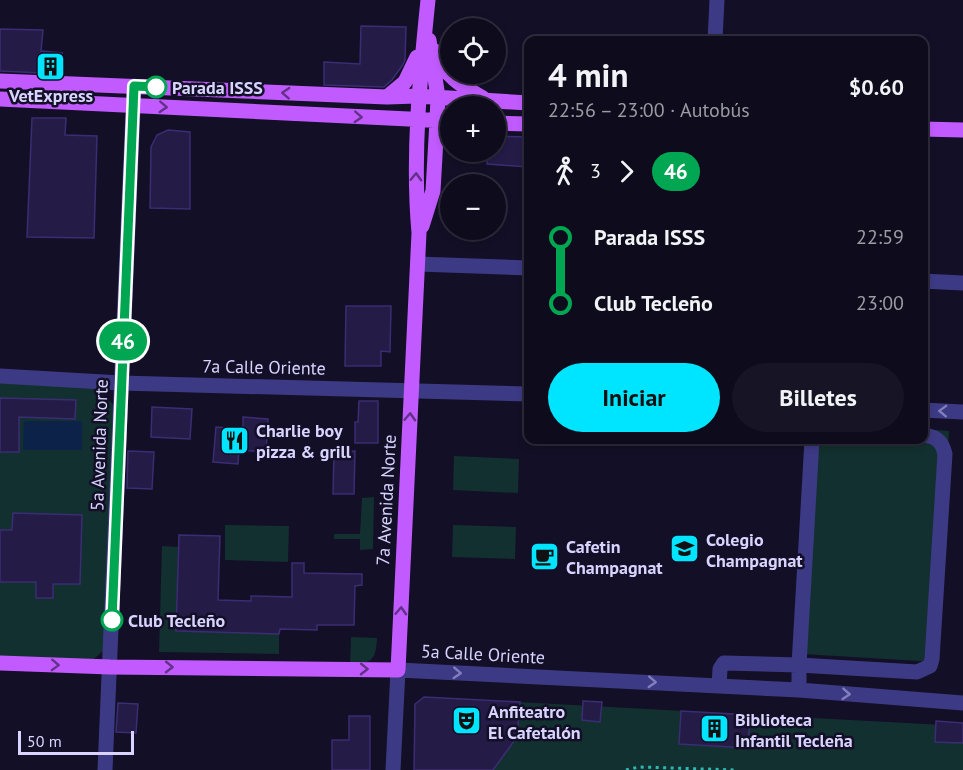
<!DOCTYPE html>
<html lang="es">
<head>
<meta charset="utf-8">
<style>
  :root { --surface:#0e0b1c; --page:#171425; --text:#f1f3f6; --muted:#9b9ba3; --line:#2e2b3b; --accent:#00e5ff }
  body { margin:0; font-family:"PT Sans",sans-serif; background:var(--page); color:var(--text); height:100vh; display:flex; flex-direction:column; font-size:22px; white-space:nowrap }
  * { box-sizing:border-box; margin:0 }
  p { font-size:20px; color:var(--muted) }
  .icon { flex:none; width:33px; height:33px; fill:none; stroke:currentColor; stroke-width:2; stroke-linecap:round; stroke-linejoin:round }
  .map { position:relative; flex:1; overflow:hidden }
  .details { position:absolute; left:524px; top:36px; width:404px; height:408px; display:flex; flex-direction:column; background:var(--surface); border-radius:12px; box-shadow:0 3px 9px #0003,0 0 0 2px var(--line) }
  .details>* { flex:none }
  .badge { padding:0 12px; border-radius:20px; font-size:21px; line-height:39px }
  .buttons { position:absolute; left:440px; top:18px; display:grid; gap:12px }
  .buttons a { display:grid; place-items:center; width:66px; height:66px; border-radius:50%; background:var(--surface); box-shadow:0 3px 9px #0003,0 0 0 2px var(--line); font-size:30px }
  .scale { position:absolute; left:18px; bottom:15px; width:116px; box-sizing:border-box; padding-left:6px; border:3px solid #d9d4ff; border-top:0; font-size:16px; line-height:21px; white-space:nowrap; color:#d9d4ff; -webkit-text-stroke:4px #130f26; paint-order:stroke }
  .map>.badge { position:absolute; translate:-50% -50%; box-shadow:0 0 0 3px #fff }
  .legs { display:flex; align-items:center; gap:9px; height:66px; padding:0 24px; font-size:20px }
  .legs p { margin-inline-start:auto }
  .overview { display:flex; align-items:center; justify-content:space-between; height:102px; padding:0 24px }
  h1 { font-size:33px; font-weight:600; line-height:45px }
  .button { display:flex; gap:12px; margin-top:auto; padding:12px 24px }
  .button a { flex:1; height:69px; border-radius:36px; background:var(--accent); color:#111; font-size:24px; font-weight:600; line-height:69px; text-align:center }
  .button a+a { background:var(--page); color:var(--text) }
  ul { padding:0 24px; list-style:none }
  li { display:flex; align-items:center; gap:21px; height:66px; font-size:22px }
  li i { display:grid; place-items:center; width:9px; height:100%; margin:0 8px; background:currentColor }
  li i::after { content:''; width:15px; height:15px; margin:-8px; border:4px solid; border-radius:50%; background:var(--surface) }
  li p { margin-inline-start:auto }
  li:first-child i { background:linear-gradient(#0000 50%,currentColor 0) }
  li:last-child i { background:linear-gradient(currentColor 50%,#0000 0) }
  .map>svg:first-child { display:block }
  .green { fill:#12302f }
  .water { fill:#0c2248 }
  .building { fill:#241b47; stroke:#3b2d73; stroke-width:1.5 }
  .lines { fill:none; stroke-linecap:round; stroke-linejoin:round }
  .path { stroke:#2fb8b0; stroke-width:3; stroke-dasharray:3 4.5; stroke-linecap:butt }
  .minor { stroke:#3d3a85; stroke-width:15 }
  .major { stroke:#c25bff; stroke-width:15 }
  .oneway { stroke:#623188 }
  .oneway2 { stroke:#837fbc }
  .line-1-casing { stroke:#fff; stroke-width:14 }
  .line-1 { stroke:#00a651; stroke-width:9 }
  .stop-1-dot { fill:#fff; stroke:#00a651; stroke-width:3 }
  .labels { text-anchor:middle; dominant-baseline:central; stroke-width:5; stroke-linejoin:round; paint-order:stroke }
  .stop-label { font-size:18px; font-weight:bold; fill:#d9d4ff; stroke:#130f26; text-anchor:start }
  .poi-label { font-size:18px; font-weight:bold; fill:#d9d4ff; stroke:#130f26; text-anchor:start }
  .street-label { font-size:18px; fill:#d9d4ff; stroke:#130f26 }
</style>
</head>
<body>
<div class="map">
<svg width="963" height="770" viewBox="0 0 963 770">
  <rect width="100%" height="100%" fill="#130f26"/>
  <path class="green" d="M0,381L92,385L116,407L106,648L92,661L0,658Z
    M923,429L949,431L936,662L802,654L814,440H922Z
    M454,456L519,459L518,493L453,490Z
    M374,497L373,549L360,550V539H334V534H360L362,498Z
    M225,525L289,526L288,562L225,560Z
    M453,525L516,527L515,559L452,557Z
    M162,546L178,547L176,631L279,634V654L159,652Z
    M351,637L377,638C376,660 372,663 350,666Z
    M424,697L963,726V770H414L415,704Z"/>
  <path class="water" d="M24,421H82V450H23Z"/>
  <path class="building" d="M361,26L406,27L405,60L402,66L392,80L384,87L324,85V62L360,64Z
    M0,29L43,30L41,51L62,53V74L0,71Z
    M32,118H66L65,135L97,136L94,238L27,237Z
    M168,130L190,132V209L150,208L151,147L157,135Z
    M495,136L528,137V167L487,164V152H495Z
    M346,306H391L390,352L381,351V366H345Z
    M0,398L76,400L75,419L19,417V452H0Z
    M359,401H378V443H355V422H358Z
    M152,407L192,409L190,439L151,437Z
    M243,417L268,419L266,452L239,450L238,464L213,462L216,427L243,429Z
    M128,451L154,452L152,489L127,488Z
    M355,451L354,494H333L334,452Z
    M13,513L82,515L80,584H53V598H36V582H0V530H12Z
    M179,535L220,536L218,600L251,601V596L292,597V563H304V573L362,574V585L355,586L354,625H317V630L280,629L279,634L176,631Z
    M532,548L558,549L557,565L532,564Z
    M424,697L520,702L517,737L493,770H414L415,704Z
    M583,701L602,702L600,722L582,720Z
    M118,703L138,704L136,733L116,732Z
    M681,711L750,715L748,748L679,744Z
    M349,716H370V770H332V740H349Z
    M936,721L963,723V743L935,742Z"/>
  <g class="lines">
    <path class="path" d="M626,770L639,767L737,770"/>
    <path class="minor" d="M715,40L717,0
      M418,264L528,268
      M922,281L963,283
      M0,376L121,383L528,394
      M922,410L963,412
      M812,440L799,665L917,672L930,666L932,659L945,454C942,441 936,436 922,435
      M719,686L720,669L724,663L799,665V690
      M105,770L134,86
      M393,770L398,670L799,690L963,703"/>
    <path class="major" d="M435,51C442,74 463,87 483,98
      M0,81L387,97L417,96L528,103
      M387,97L405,82L417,57
      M0,99L450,121
      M495,123L528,124
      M922,129L963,130
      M422,226L433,191L437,121L438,97L429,40
      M0,663L110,667L398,670L419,233C412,155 420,78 428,0"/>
  </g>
  <defs><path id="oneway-chevron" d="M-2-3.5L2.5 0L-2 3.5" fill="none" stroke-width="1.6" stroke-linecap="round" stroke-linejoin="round" transform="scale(1.5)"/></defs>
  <g class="oneway">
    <use href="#oneway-chevron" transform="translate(286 93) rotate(-177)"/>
    <use href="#oneway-chevron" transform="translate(163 107) rotate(3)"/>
    <use href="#oneway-chevron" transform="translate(358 117) rotate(3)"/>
    <use href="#oneway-chevron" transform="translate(416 177) rotate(-88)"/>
    <use href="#oneway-chevron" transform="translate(410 417) rotate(-87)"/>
    <use href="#oneway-chevron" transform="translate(401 611) rotate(-87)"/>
    <use href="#oneway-chevron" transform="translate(55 665) rotate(2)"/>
    <use href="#oneway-chevron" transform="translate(169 667) rotate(1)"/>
    <use href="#oneway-chevron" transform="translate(364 669) rotate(1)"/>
  </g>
  <g class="oneway2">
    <use href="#oneway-chevron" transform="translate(943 411) rotate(-178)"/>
    <use href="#oneway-chevron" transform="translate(457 673) rotate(3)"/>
    <use href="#oneway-chevron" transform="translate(652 682) rotate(3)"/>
    <use href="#oneway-chevron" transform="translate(846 694) rotate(4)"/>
  </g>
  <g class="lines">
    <defs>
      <path id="line-1" d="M112,620L134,86L156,87"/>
    </defs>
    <use href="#line-1" class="line-1-casing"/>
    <use href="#line-1" class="line-1"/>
  </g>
  <defs>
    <symbol id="building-square" viewBox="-11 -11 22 22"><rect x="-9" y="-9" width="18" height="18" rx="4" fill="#00e5ff" stroke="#130f26"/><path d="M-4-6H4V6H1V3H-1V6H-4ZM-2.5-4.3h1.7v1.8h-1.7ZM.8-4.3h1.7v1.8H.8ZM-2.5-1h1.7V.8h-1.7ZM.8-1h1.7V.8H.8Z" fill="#111"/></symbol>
    <symbol id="restaurant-square" viewBox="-11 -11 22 22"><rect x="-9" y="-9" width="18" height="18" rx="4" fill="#00e5ff" stroke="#130f26"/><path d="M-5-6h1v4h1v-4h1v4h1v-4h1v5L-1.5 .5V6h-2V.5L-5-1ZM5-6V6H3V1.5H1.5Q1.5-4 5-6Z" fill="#111"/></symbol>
    <symbol id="school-square" viewBox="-11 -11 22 22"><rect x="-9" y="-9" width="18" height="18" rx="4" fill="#00e5ff" stroke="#130f26"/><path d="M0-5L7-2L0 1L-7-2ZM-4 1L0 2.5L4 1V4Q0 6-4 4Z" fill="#111"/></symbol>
    <symbol id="cafe-square" viewBox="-11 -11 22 22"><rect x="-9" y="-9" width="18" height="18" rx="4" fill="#00e5ff" stroke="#130f26"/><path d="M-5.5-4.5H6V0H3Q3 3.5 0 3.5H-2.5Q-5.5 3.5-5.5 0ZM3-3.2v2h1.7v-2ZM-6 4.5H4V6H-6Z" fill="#111"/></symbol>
    <symbol id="theatre-square" viewBox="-11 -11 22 22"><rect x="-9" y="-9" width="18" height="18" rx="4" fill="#00e5ff" stroke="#130f26"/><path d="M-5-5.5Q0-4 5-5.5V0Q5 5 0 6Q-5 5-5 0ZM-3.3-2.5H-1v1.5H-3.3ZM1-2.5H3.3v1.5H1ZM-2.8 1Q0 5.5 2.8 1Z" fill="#111"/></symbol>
  </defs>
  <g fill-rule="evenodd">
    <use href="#building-square" x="34" y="50" width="33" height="33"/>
    <use href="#restaurant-square" x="218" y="424" width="33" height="33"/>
    <use href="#school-square" x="668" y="532" width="33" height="33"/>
    <use href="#cafe-square" x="528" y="540" width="33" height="33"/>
    <use href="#theatre-square" x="450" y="704" width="33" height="33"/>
    <use href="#building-square" x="698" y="712" width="33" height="33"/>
  </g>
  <g class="stop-1-dot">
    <circle cx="156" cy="87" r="10"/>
    <circle cx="112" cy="620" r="10"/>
  </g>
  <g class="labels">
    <g class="stop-label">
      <text x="172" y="87">Parada ISSS</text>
      <text x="128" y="620">Club Tecleño</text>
    </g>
    <g class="poi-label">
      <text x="51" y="95" text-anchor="middle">VetExpress</text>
      <text x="256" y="430">Charlie boy<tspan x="256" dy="21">pizza &amp; grill</tspan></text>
      <text x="706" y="539">Colegio<tspan x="706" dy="21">Champagnat</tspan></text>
      <text x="566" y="546">Cafetin<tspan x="566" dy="21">Champagnat</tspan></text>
      <text x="488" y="711">Anfiteatro<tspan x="488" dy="21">El Cafetalón</tspan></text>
      <text x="735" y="719">Biblioteca<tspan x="735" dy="21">Infantil Tecleña</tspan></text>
    </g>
    <g class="street-label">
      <text transform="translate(264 367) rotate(1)">7a Calle Oriente</text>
      <text transform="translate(99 445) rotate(-88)">5a Avenida Norte</text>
      <text transform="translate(386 500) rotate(-87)">7a Avenida Norte</text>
      <text transform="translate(483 654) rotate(3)">5a Calle Oriente</text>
    </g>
  </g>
</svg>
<div class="buttons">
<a><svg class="icon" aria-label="locate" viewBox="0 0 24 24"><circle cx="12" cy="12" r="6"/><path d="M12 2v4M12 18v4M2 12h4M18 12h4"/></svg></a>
<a>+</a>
<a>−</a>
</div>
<div class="scale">50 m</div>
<b class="badge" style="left:123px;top:341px;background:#00a651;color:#fff">46</b>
<section class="details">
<div class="overview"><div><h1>4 min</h1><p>22:56 – 23:00 · Autobús</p></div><b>$0.60</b></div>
<div class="legs"><svg class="icon" aria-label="walk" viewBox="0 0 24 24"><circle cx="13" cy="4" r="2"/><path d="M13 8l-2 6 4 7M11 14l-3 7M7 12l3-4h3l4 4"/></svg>3<svg class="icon" aria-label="forward" viewBox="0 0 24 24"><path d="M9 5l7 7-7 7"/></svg><b class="badge" style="background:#00a651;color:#fff">46</b></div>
<ul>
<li><i style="color:#00a651"></i><b>Parada ISSS</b><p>22:59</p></li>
<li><i style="color:#00a651"></i><b>Club Tecleño</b><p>23:00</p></li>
</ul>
<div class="button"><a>Iniciar</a><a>Billetes</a></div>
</section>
</div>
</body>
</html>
